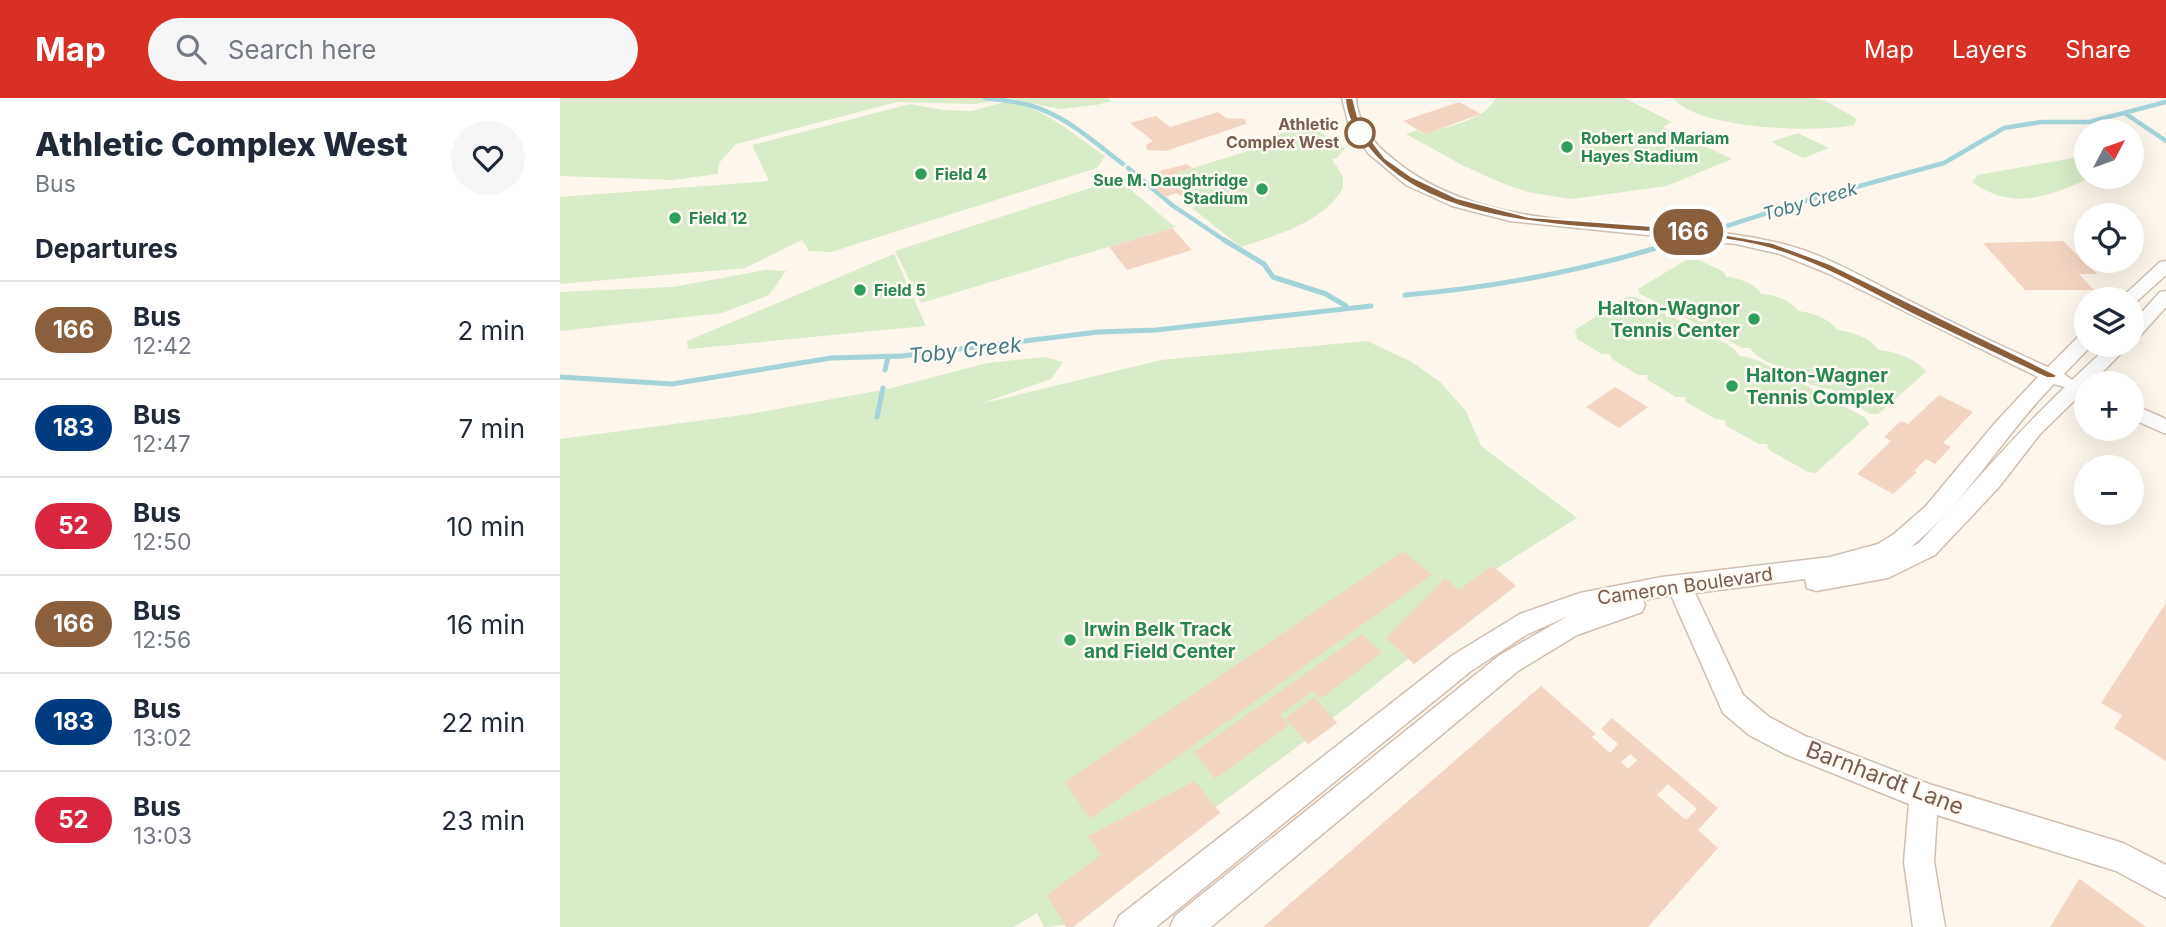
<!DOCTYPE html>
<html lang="en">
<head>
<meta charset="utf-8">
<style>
  :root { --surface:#fff; --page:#f6f6f7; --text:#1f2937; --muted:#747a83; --line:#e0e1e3; --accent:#d93025 }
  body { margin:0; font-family:Inter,sans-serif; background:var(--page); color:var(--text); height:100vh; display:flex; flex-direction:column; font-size:26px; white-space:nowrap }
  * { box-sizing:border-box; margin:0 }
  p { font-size:23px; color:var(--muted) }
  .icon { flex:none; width:38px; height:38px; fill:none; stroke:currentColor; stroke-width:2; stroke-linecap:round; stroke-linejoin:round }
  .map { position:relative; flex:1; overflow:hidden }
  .details { display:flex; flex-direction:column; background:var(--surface); width:560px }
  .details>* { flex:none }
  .badge { padding:0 14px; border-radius:23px; font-size:24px; line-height:46px }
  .needle { width:46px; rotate:49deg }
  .controls { position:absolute; left:1514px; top:21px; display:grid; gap:14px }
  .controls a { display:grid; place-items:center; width:70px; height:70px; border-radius:50%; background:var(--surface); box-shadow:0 7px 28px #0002; font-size:35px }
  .map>.badge { position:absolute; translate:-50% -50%; box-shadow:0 0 0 4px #fff }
  h2 { padding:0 35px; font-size:26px; line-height:63px }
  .round { display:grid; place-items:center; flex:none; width:74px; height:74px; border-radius:37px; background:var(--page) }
  .overview { display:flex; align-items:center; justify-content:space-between; height:119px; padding:0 35px }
  h1 { font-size:33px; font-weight:800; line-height:52px }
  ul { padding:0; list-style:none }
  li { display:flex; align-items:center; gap:21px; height:98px; padding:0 35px; border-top:2px solid var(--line) }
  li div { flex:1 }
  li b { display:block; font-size:26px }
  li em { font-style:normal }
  li .badge { min-width:77px; font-weight:700; text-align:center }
  header { display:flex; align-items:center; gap:42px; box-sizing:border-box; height:98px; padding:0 35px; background:var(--accent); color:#fff }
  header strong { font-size:33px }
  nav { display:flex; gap:38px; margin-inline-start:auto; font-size:24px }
  .search { width:490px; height:63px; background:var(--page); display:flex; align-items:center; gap:18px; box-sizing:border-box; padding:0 24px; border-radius:38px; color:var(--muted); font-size:26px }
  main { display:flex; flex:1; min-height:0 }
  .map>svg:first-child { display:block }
  .green { fill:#d8ecc9 }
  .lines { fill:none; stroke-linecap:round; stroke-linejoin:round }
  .stream-far1 { stroke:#a5d3da; stroke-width:4.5 }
  .stream { stroke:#a5d3da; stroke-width:5 }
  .building { fill:#f3d5c3; fill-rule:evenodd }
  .minor-casing { stroke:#d1beb0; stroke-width:3 }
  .minor { fill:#fff; fill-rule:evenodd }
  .line { fill:#8b5e3c; stroke:#fff; stroke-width:2 }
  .stop-dot { fill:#fff; stroke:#8b5e3c; stroke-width:3.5 }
  .leisure-dot { fill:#2e9e5b; stroke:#fffaf3; stroke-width:2.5 }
  .labels { text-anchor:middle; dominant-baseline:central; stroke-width:5; stroke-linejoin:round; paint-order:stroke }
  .far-stop-label { font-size:16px; font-weight:bold; fill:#7a5c4d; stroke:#fffaf3; text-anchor:end }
  .far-leisure-label { font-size:16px; font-weight:bold; fill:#27864d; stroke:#fffaf3; text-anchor:start }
  .far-water-label { font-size:18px; font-style:italic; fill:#437c86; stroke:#fffaf3 }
  .leisure-label { font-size:19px; font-weight:bold; fill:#27864d; stroke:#fffaf3; text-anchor:start }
  .street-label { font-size:19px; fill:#7a5c4d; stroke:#fffaf3 }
  .water-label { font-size:21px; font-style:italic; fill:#437c86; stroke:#fffaf3 }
  .near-street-label { font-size:23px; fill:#7a5c4d; stroke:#fffaf3 }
</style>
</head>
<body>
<header>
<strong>Map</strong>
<div class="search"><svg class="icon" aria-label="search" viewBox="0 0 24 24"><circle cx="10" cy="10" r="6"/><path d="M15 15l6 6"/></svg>Search here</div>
<nav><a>Map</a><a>Layers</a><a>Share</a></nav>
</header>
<main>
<section class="details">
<div class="overview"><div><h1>Athletic Complex West</h1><p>Bus</p></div><a class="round"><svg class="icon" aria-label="heart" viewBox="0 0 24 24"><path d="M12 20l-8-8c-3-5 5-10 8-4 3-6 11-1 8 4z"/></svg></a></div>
<h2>Departures</h2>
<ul>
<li><span class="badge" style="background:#8b5e3c;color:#fff">166</span><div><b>Bus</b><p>12:42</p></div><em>2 min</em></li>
<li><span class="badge" style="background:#003b80;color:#fff">183</span><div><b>Bus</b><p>12:47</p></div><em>7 min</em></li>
<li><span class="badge" style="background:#d7263d;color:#fff">52</span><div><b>Bus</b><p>12:50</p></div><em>10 min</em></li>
<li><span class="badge" style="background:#8b5e3c;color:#fff">166</span><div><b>Bus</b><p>12:56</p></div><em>16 min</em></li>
<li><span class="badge" style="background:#003b80;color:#fff">183</span><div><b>Bus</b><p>13:02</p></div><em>22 min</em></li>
<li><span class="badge" style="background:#d7263d;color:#fff">52</span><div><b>Bus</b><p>13:03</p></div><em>23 min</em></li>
</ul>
</section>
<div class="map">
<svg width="1606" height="829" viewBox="0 0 1606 829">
  <rect width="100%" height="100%" fill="#fdf6ec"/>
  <path class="green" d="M0,0H547L552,3L536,7L500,11L448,0L416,6L337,4L176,46L159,65L158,76L113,82L0,78Z
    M936,0H1064L1112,24L1103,29L1172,61L1107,88L1012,101L972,95L944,86L902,67L846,36L857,32L864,36C886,28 925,23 936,0Z
    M1113,0H1252L1266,3L1297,21L1294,27C1255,35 1139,32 1113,0Z
    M445,4C483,7 515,38 545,58L537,70L271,154L249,153L242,142L185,170L0,186V99L209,83L192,47L350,6L383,12L411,13Z
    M749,27L785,50L777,60L772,61L783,79V90C763,125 716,137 681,149L632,110L639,105L610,83L614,76L707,47L701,42Z
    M1238,35L1269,50L1243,60L1211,44Z
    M1525,58L1526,79H1532C1490,98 1454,114 1412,84L1417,77Z
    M558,81L615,129L361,205L335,153Z
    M334,156L366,228L128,251L127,243Z
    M1126,162H1139L1164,174L1166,179C1177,179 1196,186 1201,196C1213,196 1232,203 1238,213C1251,214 1271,221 1277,232C1290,233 1312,240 1318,252C1332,252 1359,262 1366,274L1318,316H1311L1274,297L1271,291C1258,291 1235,281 1229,270C1217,270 1196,260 1190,250H1182L1155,235L1153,230H1145L1118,216L1117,212L1110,211L1080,196L1078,191Z
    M205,172L226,173L209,197L162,215L0,233V194L113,189Z
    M1066,199H1076L1105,214L1106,219L1115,220L1139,233L1141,238C1154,239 1174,246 1179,258C1192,259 1214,267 1219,279C1232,280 1254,288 1260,301H1270L1306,320L1309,326L1256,375L1248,374L1209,352L1207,346H1199L1166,328L1165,322L1156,321L1126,304L1125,299H1116L1088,282L1087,277H1078L1052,261L1050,256H1042L1017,241L1015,232Z
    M807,243L852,264L880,284L906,313L921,348L1017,420L936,471L956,488L854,566L848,561L773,620L777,625L748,646L745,643L656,709L660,715L513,829L505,827L484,829L477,815L454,829H0V341L190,316L328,291L427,265L485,259L503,264L491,281L420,306L601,262Z"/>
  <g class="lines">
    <path class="stream-far1" d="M425,0C440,2 454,3 469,7C505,17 534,44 563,66
      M1566,16L1606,43
      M568,70L612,107L667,144
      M1117,144L1248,102L1384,65L1444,30L1481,24H1529L1606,4"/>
    <path class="stream" d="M664,142L704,166L713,179L766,196L786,208
      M845,197C939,189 1032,171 1122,142
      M325,272L328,259
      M0,279L112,286L271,260L342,258L538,234L596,232L811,208
      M317,319L323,290"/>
  </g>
  <path class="building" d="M899,4L921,16L865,36L843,23Z
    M658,14L666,20L685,21L686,26L606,53L587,52L586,47L593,43L570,25L596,18L610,29Z
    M627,66L632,70L614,76L610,83L640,106L633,108L617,95L605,99L589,86L600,73Z
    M612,130L632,152L567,172L549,149Z
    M1503,143L1537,176H1519L1534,192H1465L1423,145Z
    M1055,289L1088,309L1059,330L1026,309Z
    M1379,297L1413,314L1383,345L1391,349L1375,366L1366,361L1354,373L1357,374L1333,396L1297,376L1331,343L1324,339L1332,331L1341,323L1348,326Z
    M843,453L872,477L530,721L505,684Z
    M932,468L956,488L854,566L826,540L885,480L899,492Z
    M1606,505V663L1554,630L1562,617L1541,605Z
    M802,536L822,555L760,601L753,593L720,617L729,627L655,681L634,654Z
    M981,588L1036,636L1032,639L1050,655L1058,646L1041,631L1052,620L1158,710L1138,732L1158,750L1088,829H703ZM1070,656L1077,662L1068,671L1061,664ZM1108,686L1137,711L1126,722L1097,697Z
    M754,599L777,625L748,646L725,620Z
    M635,683L660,715L513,829H506L487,797L541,757L528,738Z
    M1519,781L1524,784L1586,829H1490Z"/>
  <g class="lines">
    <defs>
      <path id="minor" d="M782,0H796C798,27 813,45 833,61C939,149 1103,112 1230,148C1269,159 1304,180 1340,198C1389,223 1438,247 1488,269L1519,238L1526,236V247H1532L1504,276L1512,282L1549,247H1569L1532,285H1526V291L1480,336L1439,389L1375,457L1328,480L1256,493L1247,490L1245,481L1135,495L1183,597L1209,619L1245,638L1369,686L1563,745L1606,767V800L1556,773L1377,717L1374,764L1385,829H1353L1344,764L1349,706L1225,656L1189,637L1163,615L1111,497L1083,502L1085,507L1082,514L1017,537L958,573L651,829H610L615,818L940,557L1008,518L966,537L911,573L596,829H554L559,818L893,557L960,516L1020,495L1102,479L1270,459L1318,446L1334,436L1366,408L1435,325L1478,279L1267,175L1220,156L1176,146L950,123L892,108L846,87L808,55L789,28ZM1494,286L1505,289C1453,338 1408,393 1359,445L1351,449C1407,403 1443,338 1494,286Z
        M1606,163V177L1575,205L1572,206V201H1560L1600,164Z
        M1606,193V209L1579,239L1572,241V225L1600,194Z
        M1572,306L1606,321V336L1572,321Z"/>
    </defs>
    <use href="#minor" class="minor-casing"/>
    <use href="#minor" class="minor"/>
  </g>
  <path class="line" d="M785,0H793L800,27L825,60L852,79L897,100L969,119L1134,131L1213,145L1270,166L1497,277L1495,280H1487C1440,258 1394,237 1348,214C1302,190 1257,164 1208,150C1091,118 887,153 806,47C795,32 786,20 785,0Z"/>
  <circle class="stop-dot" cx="800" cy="35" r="14"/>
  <g class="leisure-dot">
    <circle cx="1007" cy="49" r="7"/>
    <circle cx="361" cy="76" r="7"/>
    <circle cx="702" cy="91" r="7"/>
    <circle cx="115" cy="120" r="7"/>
    <circle cx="300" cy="192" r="7"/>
    <circle cx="1194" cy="221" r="7"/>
    <circle cx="1172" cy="288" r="7"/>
    <circle cx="510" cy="542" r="7"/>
  </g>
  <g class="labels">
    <g class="far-stop-label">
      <text x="779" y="26">Athletic<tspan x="779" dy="18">Complex West</tspan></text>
    </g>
    <g class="far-leisure-label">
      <text x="1021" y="40">Robert and Mariam<tspan x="1021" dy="18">Hayes Stadium</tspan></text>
      <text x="375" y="76">Field 4</text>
      <text x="688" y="82" text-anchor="end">Sue M. Daughtridge<tspan x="688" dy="18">Stadium</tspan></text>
      <text x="129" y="120">Field 12</text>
      <text x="314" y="192">Field 5</text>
    </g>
    <g class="far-water-label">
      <text transform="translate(1250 103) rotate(-16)">Toby Creek</text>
    </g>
    <g class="leisure-label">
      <text x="1180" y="210" text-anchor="end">Halton-Wagnor<tspan x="1180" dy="22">Tennis Center</tspan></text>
      <text x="1186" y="277">Halton-Wagner<tspan x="1186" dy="22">Tennis Complex</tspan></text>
      <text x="524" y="531">Irwin Belk Track<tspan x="524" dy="22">and Field Center</tspan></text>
    </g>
    <g class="street-label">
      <text transform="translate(1125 488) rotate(-8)">Cameron Boulevard</text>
    </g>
    <g class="water-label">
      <text transform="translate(405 252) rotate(-6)">Toby Creek</text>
    </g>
    <g class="near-street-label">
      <text transform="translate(1325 680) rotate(21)">Barnhardt Lane</text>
    </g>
  </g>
</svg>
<div class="controls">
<a><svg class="needle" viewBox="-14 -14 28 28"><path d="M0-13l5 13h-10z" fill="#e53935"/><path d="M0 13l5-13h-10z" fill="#747a83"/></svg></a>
<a><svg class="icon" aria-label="locate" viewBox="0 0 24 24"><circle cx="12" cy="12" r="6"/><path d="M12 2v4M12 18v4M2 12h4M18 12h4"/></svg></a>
<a><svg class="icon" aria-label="layers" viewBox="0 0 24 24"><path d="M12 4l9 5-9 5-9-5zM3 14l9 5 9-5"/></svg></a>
<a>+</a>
<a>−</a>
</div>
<b class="badge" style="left:1128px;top:134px;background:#8b5e3c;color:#fff">166</b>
</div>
</main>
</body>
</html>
